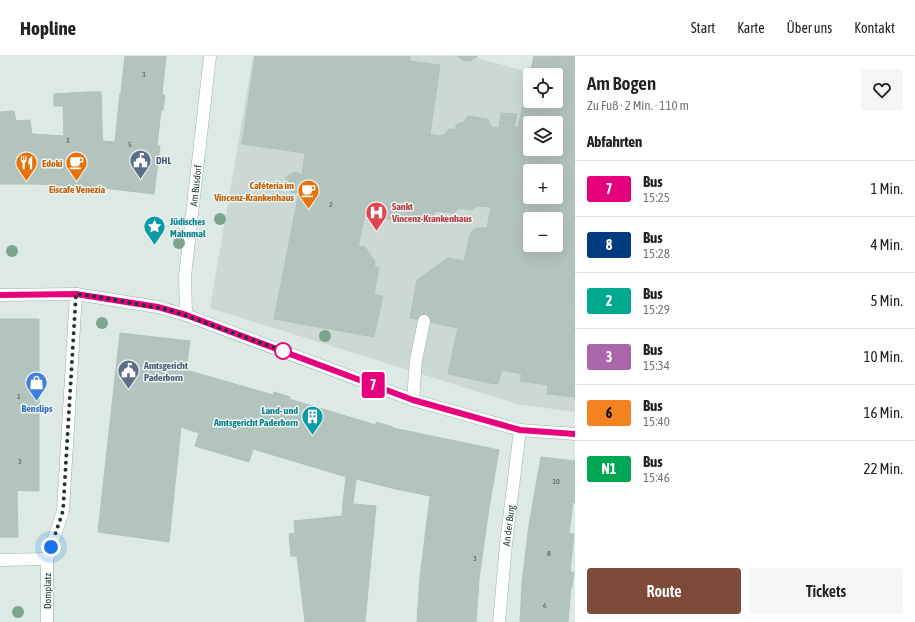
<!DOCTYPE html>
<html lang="de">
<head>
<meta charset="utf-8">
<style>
  :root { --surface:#fff; --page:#f6f6f6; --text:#222; --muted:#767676; --line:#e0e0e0; --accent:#7e4a39 }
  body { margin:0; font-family:"Asap Condensed",sans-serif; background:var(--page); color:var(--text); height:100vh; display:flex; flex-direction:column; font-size:15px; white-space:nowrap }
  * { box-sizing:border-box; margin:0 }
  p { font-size:13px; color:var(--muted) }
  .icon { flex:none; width:22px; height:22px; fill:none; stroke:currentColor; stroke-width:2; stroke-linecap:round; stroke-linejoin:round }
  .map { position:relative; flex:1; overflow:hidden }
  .sheet { display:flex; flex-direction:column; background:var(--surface); width:340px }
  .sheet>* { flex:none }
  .badge { padding:0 8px; border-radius:3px; font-size:14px; line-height:26px }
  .buttons { position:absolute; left:523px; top:12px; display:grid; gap:8px }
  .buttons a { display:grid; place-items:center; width:40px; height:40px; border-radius:4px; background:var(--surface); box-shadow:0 4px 16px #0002; font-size:20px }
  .you { position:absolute; width:20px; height:20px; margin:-10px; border:3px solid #fff; border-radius:50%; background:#1a73e8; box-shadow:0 0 0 6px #1a73e833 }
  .map>.badge { position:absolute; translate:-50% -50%; box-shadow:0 0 0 2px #fff }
  h2 { padding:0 12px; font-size:15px; line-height:36px }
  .round { display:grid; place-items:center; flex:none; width:42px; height:42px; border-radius:4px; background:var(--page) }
  .overview { display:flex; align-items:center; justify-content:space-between; height:68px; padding:0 12px }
  h1 { font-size:19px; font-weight:600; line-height:30px }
  .button { display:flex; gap:8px; margin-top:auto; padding:8px 12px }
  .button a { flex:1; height:46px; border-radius:4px; background:var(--accent); color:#fff; font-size:16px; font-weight:600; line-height:46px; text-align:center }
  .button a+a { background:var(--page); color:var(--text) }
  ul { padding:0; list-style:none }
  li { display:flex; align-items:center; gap:12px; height:56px; padding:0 12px; border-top:1px solid var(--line) }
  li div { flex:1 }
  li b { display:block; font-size:15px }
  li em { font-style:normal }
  li .badge { min-width:44px; font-weight:700; text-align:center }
  header { display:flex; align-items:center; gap:24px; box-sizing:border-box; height:56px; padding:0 20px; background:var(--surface); border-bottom:1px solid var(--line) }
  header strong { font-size:19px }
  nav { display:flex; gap:22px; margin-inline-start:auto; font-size:14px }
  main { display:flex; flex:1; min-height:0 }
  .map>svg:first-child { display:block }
  .built { fill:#ccd8d3; fill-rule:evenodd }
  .building { fill:#b3c3bd; stroke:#b0c2bb; fill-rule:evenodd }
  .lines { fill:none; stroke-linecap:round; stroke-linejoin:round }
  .lane-casing { stroke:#a0b0ab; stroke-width:13 }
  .street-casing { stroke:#a0b0ab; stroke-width:13 }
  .lane { stroke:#fff; stroke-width:12 }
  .street { stroke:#fff; stroke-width:12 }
  .tree { fill:#7ba58d }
  .line-casing { stroke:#fff; stroke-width:9 }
  .line { stroke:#e6007e; stroke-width:6 }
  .walk { stroke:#1f3831; stroke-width:4; stroke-dasharray:0 7.2 }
  .stop-dot { fill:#fff; stroke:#e6007e; stroke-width:2 }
  .labels { text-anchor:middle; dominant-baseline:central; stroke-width:3; stroke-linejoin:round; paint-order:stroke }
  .number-label { font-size:8px; fill:#445b54 }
  .service-label { font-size:10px; font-weight:bold; fill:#4e5e75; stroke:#edf6f2; text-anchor:start }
  .food-label { font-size:10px; font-weight:bold; fill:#c56008; stroke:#edf6f2; text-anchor:start }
  .street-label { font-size:10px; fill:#1f3831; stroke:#edf6f2 }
  .health-label { font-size:10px; font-weight:bold; fill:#be3a42; stroke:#edf6f2; text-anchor:start }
  .culture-label { font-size:10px; font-weight:bold; fill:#0d838f; stroke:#edf6f2; text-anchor:start }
  .shop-label { font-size:10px; font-weight:bold; fill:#366cbe; stroke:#edf6f2 }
</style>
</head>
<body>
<header>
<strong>Hopline</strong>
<nav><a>Start</a><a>Karte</a><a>Über uns</a><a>Kontakt</a></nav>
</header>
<main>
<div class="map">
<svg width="575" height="566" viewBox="0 0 575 566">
  <rect width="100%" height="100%" fill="#dde9e4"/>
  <path class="built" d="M253,0H471L531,17L575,0V356L517,348L210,252ZM530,19H556V45H530ZM530,67H556V93H530ZM530,115H556V141H530ZM530,163H556V189H530Z"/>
  <path class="building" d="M125,0H166L162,38L121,36Z
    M255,0H363L355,66L362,67L355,130L370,132L355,207L379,212L374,239L383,240L374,281L274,263L299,136L293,137L289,134L286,132L285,124L287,120L292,117L297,116L302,119L305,97L242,88Z
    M363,0H410V5L440,9L430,79L362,70V67L355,66Z
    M457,0H478L470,5H465Z
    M534,0H575V208L548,329L520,325L522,318L502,314L498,327L495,328L448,318L470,215L465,210L464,205L470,179L471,176L476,172H487L491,151L477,150L472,154L459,152L454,157L436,155L426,168L398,164L391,149L393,135L355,130L357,112L437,123L443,80L449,73L454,74L458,67H463L468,60L488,63L491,71L499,72L501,57L517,58L514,71L518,72ZM530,19H556V45H530ZM530,67H556V93H530ZM530,115H556V141H530ZM530,163H556V189H530Z
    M87,36L89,81L64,82L63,50H54V38Z
    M87,36H101L104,132L38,128L33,78L64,80V82L89,81Z
    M120,37L165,39L163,54H161L157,90H160L154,138L104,132L103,85L115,86Z
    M14,55L16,65L30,64L32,78L0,81V56Z
    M362,70L443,80L437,123L357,112Z
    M33,78L38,128H0V81Z
    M370,132L393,135L391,149L398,164L364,160Z
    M358,190L365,191L375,205L374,211L355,207Z
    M448,202L464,205L465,210L470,215L458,272L410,262L417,224Z
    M575,208V301L568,299L574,270L562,268Z
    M0,263H39V304H0Z
    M562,268L574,270L568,299L575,301V332L548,329Z
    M120,277L190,285L186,314L273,339L274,336L290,341L289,343L376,369V366L393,371V372L499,394L489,452L396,433L340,419L253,393L249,406L195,390L199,377L181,371L169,486L98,476Z
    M0,304H39V377H0Z
    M548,329L575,332V341L547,338Z
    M0,377H39V435L0,434Z
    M541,401L575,405V446H573L569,477L529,469Z
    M346,421L356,423L353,447H343Z
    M0,434H17L18,481H0Z
    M430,441L489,452L479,523L476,566H417L420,521Z
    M343,447L376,450L365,566H305L297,500H291L289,478L295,477L294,465L342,460Z
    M529,469L574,478L570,516H574L572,531L522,527Z
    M522,527L571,531L568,566H520Z"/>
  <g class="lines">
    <defs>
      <path id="lane" d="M413,344L416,304L424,265"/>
      <g id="street">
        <path d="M0,239L76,238L158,251L186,259L413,344L520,374L575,378"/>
        <path id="s1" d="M186,259L185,220L210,0"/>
        <path d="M0,504L47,503"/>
        <path d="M47,566V503L63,455L76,238"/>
        <path id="s2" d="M499,566L506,488L520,374"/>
      </g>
    </defs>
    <use href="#lane" class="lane-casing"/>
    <use href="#street" class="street-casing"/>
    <use href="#lane" class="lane"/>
    <use href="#street" class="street"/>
  </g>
  <g class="tree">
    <circle cx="220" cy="163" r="6"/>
    <circle cx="179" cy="187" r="6"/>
    <circle cx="12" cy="195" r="6"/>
    <circle cx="102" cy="267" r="6"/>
    <circle cx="325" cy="280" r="6"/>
    <circle cx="18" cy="556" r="6"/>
  </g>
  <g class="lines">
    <defs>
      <path id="line" d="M0,239L76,238L158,251L186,259L413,344L520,374L575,378"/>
    </defs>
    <use href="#line" class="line-casing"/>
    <use href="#line" class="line"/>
    <path class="walk" d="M51,491L63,455L76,238L93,240L170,254L283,295"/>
  </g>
  <defs>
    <symbol id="civic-pin" viewBox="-11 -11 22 30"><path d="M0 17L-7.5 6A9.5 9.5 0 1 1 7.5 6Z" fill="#5c6f8a" stroke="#edf6f2"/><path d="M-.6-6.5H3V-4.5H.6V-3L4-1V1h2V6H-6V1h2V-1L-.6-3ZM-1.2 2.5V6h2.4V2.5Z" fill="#fff"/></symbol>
    <symbol id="restaurant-pin" viewBox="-11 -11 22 30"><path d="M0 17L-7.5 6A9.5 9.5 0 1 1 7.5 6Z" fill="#e8710a" stroke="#edf6f2"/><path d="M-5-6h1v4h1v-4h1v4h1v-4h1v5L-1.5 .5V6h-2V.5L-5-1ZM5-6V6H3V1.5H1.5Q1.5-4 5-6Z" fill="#fff"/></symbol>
    <symbol id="cafe-pin" viewBox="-11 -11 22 30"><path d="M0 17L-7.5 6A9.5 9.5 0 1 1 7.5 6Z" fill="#e8710a" stroke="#edf6f2"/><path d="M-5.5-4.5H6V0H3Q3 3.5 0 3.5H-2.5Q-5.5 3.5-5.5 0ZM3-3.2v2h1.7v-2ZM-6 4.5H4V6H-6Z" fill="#fff"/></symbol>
    <symbol id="hospital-pin" viewBox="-11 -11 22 30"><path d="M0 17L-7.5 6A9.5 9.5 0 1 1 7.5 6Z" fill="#e0444e" stroke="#edf6f2"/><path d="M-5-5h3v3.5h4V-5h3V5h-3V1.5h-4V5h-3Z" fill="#fff"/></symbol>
    <symbol id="sight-pin" viewBox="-11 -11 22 30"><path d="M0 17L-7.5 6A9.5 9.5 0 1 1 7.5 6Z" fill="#0f9aa8" stroke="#edf6f2"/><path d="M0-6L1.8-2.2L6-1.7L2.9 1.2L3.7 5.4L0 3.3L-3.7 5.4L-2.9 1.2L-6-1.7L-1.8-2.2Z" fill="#fff"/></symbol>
    <symbol id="shop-pin" viewBox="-11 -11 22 30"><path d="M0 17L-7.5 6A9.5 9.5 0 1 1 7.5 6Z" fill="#3f7fe0" stroke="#edf6f2"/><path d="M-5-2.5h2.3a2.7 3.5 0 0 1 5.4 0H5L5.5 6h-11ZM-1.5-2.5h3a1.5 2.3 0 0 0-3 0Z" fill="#fff"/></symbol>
    <symbol id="building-pin" viewBox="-11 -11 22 30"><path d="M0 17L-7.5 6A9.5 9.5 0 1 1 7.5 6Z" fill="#0f9aa8" stroke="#edf6f2"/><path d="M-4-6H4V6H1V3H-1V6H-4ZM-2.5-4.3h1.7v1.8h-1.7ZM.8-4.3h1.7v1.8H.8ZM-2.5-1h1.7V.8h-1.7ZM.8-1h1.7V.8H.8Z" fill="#fff"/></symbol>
  </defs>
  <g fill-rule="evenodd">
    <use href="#civic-pin" x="128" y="92" width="25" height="34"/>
    <use href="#restaurant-pin" x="14" y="94" width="25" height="34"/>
    <use href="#cafe-pin" x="64" y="94" width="25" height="34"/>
    <use href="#cafe-pin" x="296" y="122" width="25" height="34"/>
    <use href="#hospital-pin" x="364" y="144" width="25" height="34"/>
    <use href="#sight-pin" x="142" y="158" width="25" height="34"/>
    <use href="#civic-pin" x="116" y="302" width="25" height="34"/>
    <use href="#shop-pin" x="24" y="314" width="25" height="34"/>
    <use href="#building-pin" x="300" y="348" width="25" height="34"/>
  </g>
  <circle class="stop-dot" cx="283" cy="295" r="8"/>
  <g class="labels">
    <g class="number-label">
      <text x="144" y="18">3</text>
      <text x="68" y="84">3</text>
      <text x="130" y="88">5</text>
      <text x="331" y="148">2</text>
      <text x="19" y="340">1</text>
      <text x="20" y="405">3</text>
      <text x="556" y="425">10</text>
      <text x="549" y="497">8</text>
      <text x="475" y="502">3</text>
      <text x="545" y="549">6</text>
    </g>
    <g class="service-label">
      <text x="156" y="104">DHL</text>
      <text x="144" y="309">Amtsgericht<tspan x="144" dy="12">Paderborn</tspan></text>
    </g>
    <g class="food-label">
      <text x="42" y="107">Edoki</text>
      <text x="294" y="129" text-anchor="end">Caféteria im<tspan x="294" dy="12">Vincenz-Krankenhaus</tspan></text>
      <text x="77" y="133" text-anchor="middle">Eiscafe Venezia</text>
    </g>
    <g class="street-label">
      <text stroke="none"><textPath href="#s1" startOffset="130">Am Busdorf</textPath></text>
      <text stroke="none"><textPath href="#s2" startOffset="97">An der Burg</textPath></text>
      <text transform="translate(47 535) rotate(-90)">Domplatz</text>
    </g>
    <g class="health-label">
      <text x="392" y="150">Sankt<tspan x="392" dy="12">Vincenz-Krankenhaus</tspan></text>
    </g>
    <g class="culture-label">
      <text x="170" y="165">Jüdisches<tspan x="170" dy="12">Mahnmal</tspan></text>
      <text x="298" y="354" text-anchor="end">Land- und<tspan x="298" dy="12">Amtsgericht Paderborn</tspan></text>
    </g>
    <g class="shop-label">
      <text x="37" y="352">Benslips</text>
    </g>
  </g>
</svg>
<div class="buttons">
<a><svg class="icon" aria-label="locate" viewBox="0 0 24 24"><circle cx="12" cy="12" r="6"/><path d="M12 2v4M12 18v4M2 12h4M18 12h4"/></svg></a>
<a><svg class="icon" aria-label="layers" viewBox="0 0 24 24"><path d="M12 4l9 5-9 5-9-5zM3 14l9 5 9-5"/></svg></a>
<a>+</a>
<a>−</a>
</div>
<div class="you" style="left:51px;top:491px"></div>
<b class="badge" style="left:373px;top:329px;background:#e6007e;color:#fff">7</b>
</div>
<section class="sheet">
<div class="overview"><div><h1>Am Bogen</h1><p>Zu Fuß · 2 Min. · 110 m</p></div><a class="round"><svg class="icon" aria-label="heart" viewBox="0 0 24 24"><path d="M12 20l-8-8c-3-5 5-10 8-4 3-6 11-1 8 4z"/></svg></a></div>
<h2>Abfahrten</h2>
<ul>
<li><span class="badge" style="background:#e6007e;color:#fff">7</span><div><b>Bus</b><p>15:25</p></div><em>1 Min.</em></li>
<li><span class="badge" style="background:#003b80;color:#fff">8</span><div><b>Bus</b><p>15:28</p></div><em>4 Min.</em></li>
<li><span class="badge" style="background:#00a88e;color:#fff">2</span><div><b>Bus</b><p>15:29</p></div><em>5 Min.</em></li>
<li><span class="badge" style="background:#a967aa;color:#fff">3</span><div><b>Bus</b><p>15:34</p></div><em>10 Min.</em></li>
<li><span class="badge" style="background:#f58220;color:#111">6</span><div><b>Bus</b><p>15:40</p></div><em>16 Min.</em></li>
<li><span class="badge" style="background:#00a651;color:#fff">N1</span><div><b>Bus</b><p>15:46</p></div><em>22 Min.</em></li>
</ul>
<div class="button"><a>Route</a><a>Tickets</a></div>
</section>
</main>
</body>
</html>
